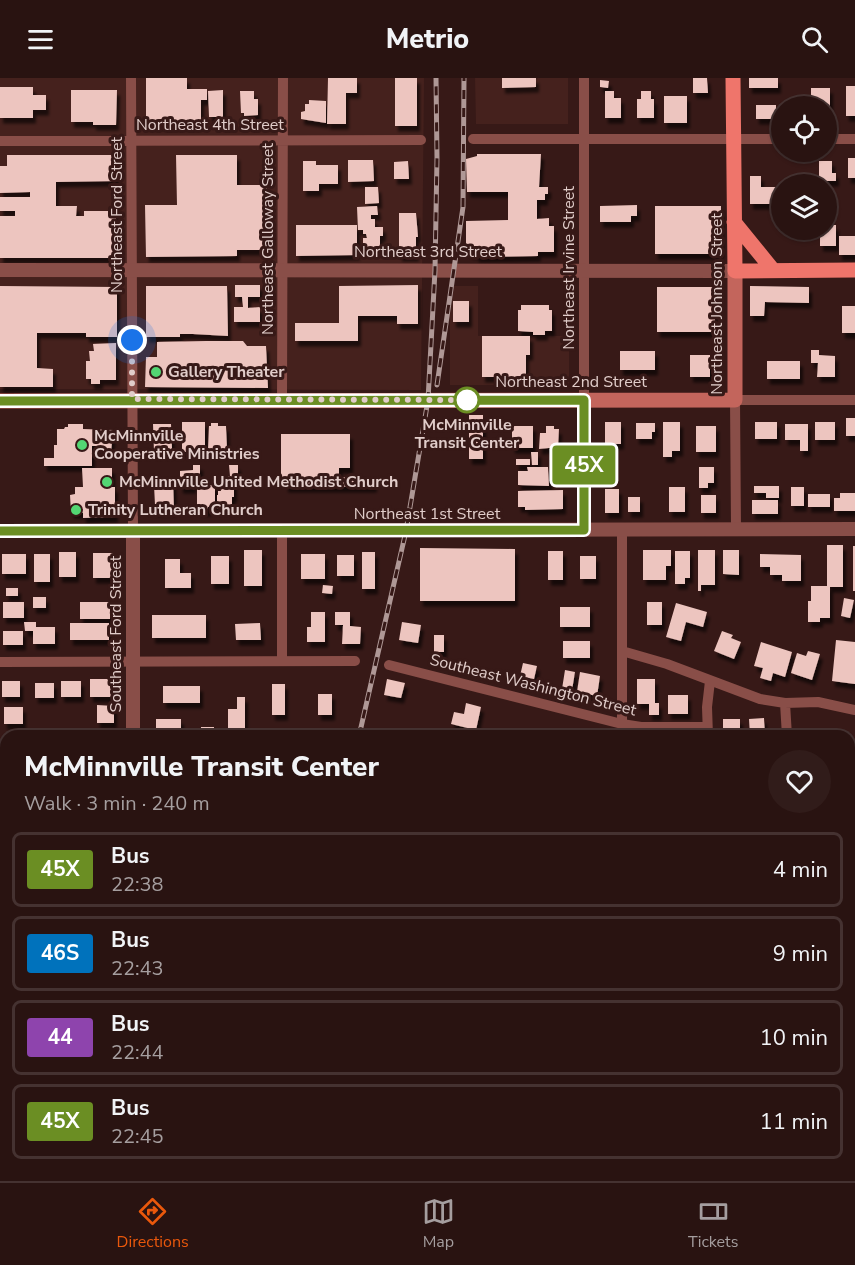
<!DOCTYPE html>
<html lang="en">
<head>
<meta charset="utf-8">
<style>
  :root { --surface:#291311; --page:#311c1a; --text:#f1f3f6; --muted:#a59e9f; --line:#453231; --accent:#ea580c }
  body { margin:0; font-family:"Nunito Sans",sans-serif; background:var(--page); color:var(--text); height:100vh; display:flex; flex-direction:column; font-size:22px; white-space:nowrap }
  * { box-sizing:border-box; margin:0 }
  p { font-size:20px; color:var(--muted) }
  .icon { flex:none; width:33px; height:33px; fill:none; stroke:currentColor; stroke-width:2; stroke-linecap:round; stroke-linejoin:round }
  .map { position:relative; flex:1; overflow:hidden }
  .drawer { position:absolute; left:0px; top:652px; width:855px; height:452px; display:flex; flex-direction:column; background:var(--surface); border-radius:18px 18px 0 0; box-shadow:0 2px 4px #0004,0 0 0 2px var(--line) }
  .drawer>* { flex:none }
  .badge { padding:0 12px; border-radius:4px; font-size:21px; line-height:39px }
  .fabs { position:absolute; left:771px; top:18px; display:grid; gap:12px }
  .fabs a { display:grid; place-items:center; width:66px; height:66px; border-radius:50%; background:var(--surface); box-shadow:0 2px 4px #0004,0 0 0 2px var(--line); font-size:30px }
  .you { position:absolute; width:30px; height:30px; margin:-15px; border:4px solid #fff; border-radius:50%; background:#1a73e8; box-shadow:0 0 0 9px #1a73e833 }
  .map>.badge { position:absolute; translate:-50% -50%; box-shadow:0 0 0 3px #fff }
  .round { display:grid; place-items:center; flex:none; width:63px; height:63px; border-radius:32px; background:var(--page) }
  .summary { display:flex; align-items:center; justify-content:space-between; height:102px; padding:0 24px }
  h1 { font-size:28px; font-weight:800; line-height:45px }
  ul { padding:0; list-style:none }
  li { display:flex; align-items:center; gap:18px; height:75px; margin:0 12px 9px; padding:0 12px; border:3px solid var(--line); border-radius:9px }
  li div { flex:1 }
  li b { display:block; font-size:22px }
  li em { font-style:normal }
  li .badge { min-width:66px; font-weight:700; text-align:center }
  header { display:flex; justify-content:space-between; align-items:center; height:78px; padding:0 24px; background:var(--surface); font-size:27px; font-weight:800 }
  .tab-bar { display:flex; justify-content:space-around; align-items:center; height:84px; border-top:2px solid var(--line); background:var(--surface); font-size:16px; color:var(--muted) }
  .tab-bar a { display:grid; justify-items:center; gap:3px }
  .tab-bar .active { color:var(--accent) }
  .map>svg:first-child { display:block }
  .built { fill:#45211d }
  .forest { fill:#176a2f }
  .lines { fill:none; stroke-linecap:round; stroke-linejoin:round }
  .stream { stroke:#444b3f; stroke-width:3 }
  .river { stroke:#001303; stroke-width:20 }
  .building { fill:#edc5bf; filter:url(#shadow) }
  .minor { stroke:#894e48; stroke-width:10 }
  .tertiary { stroke:#894e48; stroke-width:14 }
  .secondary { stroke:#c3655c; stroke-width:15 }
  .primary { stroke:#ef756b; stroke-width:15 }
  .rail-casing { stroke:#af9896; stroke-width:5 }
  .rail { stroke:#371917; stroke-width:3; stroke-dasharray:9; stroke-linecap:butt }
  .line-casing { stroke:#fff; stroke-width:14 }
  .line { stroke:#6b8e23; stroke-width:9 }
  .walk { stroke:#e1cdca; stroke-width:6; stroke-dasharray:0 10.8 }
  .poi-dot { fill:#53d673; stroke:#371917; stroke-width:2 }
  .stop-dot { fill:#fff; stroke:#6b8e23; stroke-width:3 }
  .labels { text-anchor:middle; dominant-baseline:central; stroke-width:6; stroke-linejoin:round; paint-order:stroke }
  .street-label { font-size:16px; fill:#e1cdca; stroke:#371917 }
  .poi-label { font-size:16px; font-weight:bold; fill:#e1cdca; stroke:#371917; text-anchor:start }
  .stop-label { font-size:16px; font-weight:bold; fill:#e1cdca; stroke:#371917 }
</style>
</head>
<body>
<header><svg class="icon" aria-label="menu" viewBox="0 0 24 24"><path d="M4 6h16M4 12h16M4 18h16"/></svg>Metrio<svg class="icon" aria-label="search" viewBox="0 0 24 24"><circle cx="10" cy="10" r="6"/><path d="M15 15l6 6"/></svg></header>
<div class="map">
<svg width="855" height="1103" viewBox="0 0 855 1103">
  <defs>
    <filter id="shadow"><feDropShadow dx="3" dy="5.5" stdDeviation="1.5" flood-color="#0009"/></filter>
  </defs>
  <rect width="100%" height="100%" fill="#371917"/>
  <path class="built" d="M0,0H424L421,312L0,311Z
    M475,0H502V10H523L538,0H568V46H476Z
    M454,208H478V258H569V307H450V235Z"/>
  <path class="forest" d="M849,882L855,885V1103H532L526,1098H849Z
    M6,906V1098H100L96,1103H0V914Z"/>
  <g class="lines">
    <path class="stream" d="M849,1056L855,1055
      M0,1076L6,1067"/>
    <path class="river" d="M854,1103L855,1077"/>
  </g>
  <path class="building" d="M146,0H187V11H207V22H201V47H150L146,44Z
    M328,0H357V15H346V46H327Z
    M395,0H417V48H395Z
    M502,0H536V9L502,10Z
    M693,0H707L708,15H693Z
    M749,0H778V10H749Z
    M600,2L609,3L608,10L600,9Z
    M846,8H855V38H846Z
    M0,9H33V17H46V32H33V40H0Z
    M811,10H830V36H826V28H811Z
    M71,12H117L116,47H93V44H71Z
    M223,12V39H209L208,13Z
    M240,13H254V21H258V37L244,38V35H241Z
    M605,13H614V20H621V40H605Z
    M641,13H651V21H654V40H637V21H641Z
    M664,18H687V45H664Z
    M309,22L326,23V45L301,41V34L305,33V26H309Z
    M756,27H776V41H756Z
    M477,76H541L539,109H548V116H545V122H537V141L549,140V148H554V174H538V178L476,179V176H470V174H466V143L508,142V114H467L466,81L477,78Z
    M7,77H116L117,103L56,104V128H77L76,138H84V133H116V180H0V138H15V133H0V119H30V114L0,115V88H7Z
    M176,77H237V107H267V172H237V178L146,179L145,127H177Z
    M848,80H855V100H848Z
    M348,82H373L374,103L348,104Z
    M303,83H316V87H338V106H319V113H303Z
    M408,83L409,101H394V84Z
    M819,83H832V95H836V103H819Z
    M750,98H761V109H782V126H750Z
    M365,109H378L379,125L365,126Z
    M637,127V138H631V144H600V128Z
    M377,128L378,137H371V141H375V149H383V158H380V172L363,173V160H367L366,156H363V152H358L357,129Z
    M655,128H721V176H655Z
    M399,135H416L418,159H416V178H399Z
    M296,147H357V177L296,178Z
    M826,147H836V168H820V152H826Z
    M839,158H855V177H839Z
    M235,207H260V219H248V230L260,229V244H234V229H243L242,219H235Z
    M418,207V246H397V238H358V263H295V245H339V208Z
    M0,208L117,209V259H86V255H37V290L53,291V309H0Z
    M146,208H227L228,258L193,256H180V259H146Z
    M750,208L809,209V225L765,224L764,238H750Z
    M657,209H715V254H657Z
    M453,223H469V244H453Z
    M521,227H549V232H552V253H545V257H533V254L518,253V232H521Z
    M842,228H855V255H842Z
    M482,258H530V277H526V299H482Z
    M206,263H243L247,268H266L268,310L145,309L146,279H157V264Z
    M116,265V302H100V306H91V301H86V283H90L89,273H94L93,266Z
    M811,272H819V277L835,278V299H817L818,285H811Z
    M620,273H655V292H620Z
    M690,277H710V299H690Z
    M767,283H800V301H767Z
    M469,337H483V381H469Z
    M846,340H855V358H846Z
    M182,344H205V374H182Z
    M605,344H621V366H605Z
    M663,344H680V373H672V379H663Z
    M755,344H777V361H755Z
    M815,344H835V362H815Z
    M211,345H218V348H226L227,371L208,372L209,348H211Z
    M636,345H655V354H652V361H636Z
    M68,346H83V351L113,352L111,375H102V368H92V388H44V380H54V367H57V351H64L65,349H68Z
    M153,346H171L172,371L168,374H154Z
    M785,346H808V373H800V362H785Z
    M512,348H533V370H512Z
    M546,348H554V351H559L558,369L539,371L540,355H546Z
    M696,348H716V374H696Z
    M281,356H350V390H339V399H374V409H285V401H281Z
    M531,374H538V387H532Z
    M516,381H530V387H516Z
    M193,387H200V402L193,403V410H180V393L193,392Z
    M229,387H238V398H234V419H232V431H217V417H218V413H221L220,405H223V399L230,398Z
    M527,389H548L549,408L518,407V393H528Z
    M699,389H714V405H708V410H699Z
    M82,390H112V409H115V439L83,440V435H71L70,417L75,416V409H83Z
    M159,400H173L174,433H151V427H155L154,407H159Z
    M197,407H215V429H208V433H197Z
    M754,408H779V420H766V415H754Z
    M669,409H685V434H669Z
    M791,409H804V428H791Z
    M605,411H619V435H605Z
    M563,412V431L525,432V429H518V413Z
    M840,415H855V433H834V420H840Z
    M808,416H830V429H808Z
    M701,417H716V435H701Z
    M628,419H640V434H628Z
    M752,422H778V436H752Z
    M827,467H843V509H830V540H820V544H808V523H811V508H827Z
    M853,468H855V513H853Z
    M420,470L515,471V523H420Z
    M244,472H262V508H244Z
    M643,472H671V488H666V502H643Z
    M698,472H715V507H701V513H698Z
    M723,472H739V497L723,496Z
    M548,473H563V502H548Z
    M675,473H690V500H685V506H675Z
    M59,474H76V499H59Z
    M362,474H375V511H362Z
    M93,475H114V500H93Z
    M2,476H26V496H2Z
    M34,476H50V504H34Z
    M301,476H325V501H301Z
    M760,476L801,477V503H782V497H770V489H760Z
    M337,477H354V498H337Z
    M211,478H229V506H211Z
    M580,478H596V501H580Z
    M165,481H180V495H191V510H165Z
    M323,507L333,508L332,516L322,515Z
    M6,510H18V518H6Z
    M33,519H46V530H33Z
    M844,520L854,522L850,540L841,538Z
    M3,524H24V540H3Z
    M80,524H110V541H80Z
    M647,524H662V547H647Z
    M676,525L707,534L703,549L686,544L681,563L666,559Z
    M560,529H590V549H560Z
    M311,534H325V564H307V549H311Z
    M335,534H350V548L361,549L360,566H342L343,547H335Z
    M152,537H206V560H152Z
    M24,544H36V549H55V566H33V553H25Z
    M402,544L421,547L418,565L399,562Z
    M70,545H109V562H70Z
    M260,545L261,562H236L235,546Z
    M3,553H23V567H3Z
    M722,553L733,557L731,560L741,564L734,581L714,573Z
    M434,557H444V574H434Z
    M836,562L855,564V606L832,603Z
    M563,563H590V580H563Z
    M761,564L792,574L785,599L773,595L771,603L760,600L763,590L754,588Z
    M808,573L820,576L812,602L791,595L797,575L806,578Z
    M523,585L537,588L534,601L520,598Z
    M565,592L575,594L572,612L562,611Z
    M580,594L600,598L597,618L577,614Z
    M90,601H115V619H90Z
    M387,601L405,605L401,620L384,617Z
    M637,601H655V625H659V637H649V626H637Z
    M2,603H20V619H2Z
    M61,603H81V619H61Z
    M35,605H54V620H35Z
    M272,606H285V637H272Z
    M163,608H200V625H163Z
    M318,616H332V637H318Z
    M668,617H688V636H668Z
    M237,619H245V650H228V631H237Z
    M466,625L481,629L476,652L451,646L454,634L464,636Z
    M97,627L114,628V645H97Z
    M4,629H23V646H4Z
    M764,640L765,658H750L749,641Z
    M156,641H181V658H156Z
    M723,641H740V657H723Z
    M201,649H214V658H201Z
    M581,650L601,654L600,658H579Z
    M99,652H113V658H99Z
    M849,675H855V692H849Z
    M849,709H855V743H849Z
    M855,783V800L849,802V785Z
    M0,816H6V837H0Z
    M315,1098H335L334,1103Z
    M374,1098H405L404,1103H373Z"/>
  <g class="lines">
    <path class="minor" d="M131,0L133,453
      M473,61H782
      M826,61H855
      M0,63L421,62
      M282,322L283,0
      M584,452V0
      M622,452V646L627,653V658
      M736,452L735,322H855
      M282,453V583
      M622,573L667,586L760,621L785,625L818,624L855,632
      M0,584L355,583
      M389,587L622,646L641,649H707
      M785,625L787,658
      M708,658L707,629L710,603
      M281,1103L282,1098
      M429,1103L431,1098"/>
    <path class="tertiary" d="M0,192L735,193
      M0,453L855,451
      M133,658V453
      M241,1103L242,1098"/>
    <path class="secondary" d="M0,323L735,322V193"/>
    <path class="primary" d="M733,0L735,193L855,192
      M734,144L773,192"/>
    <defs>
      <path id="rail" d="M437,307L463,129L464,0
        M359,658L406,453L428,322L435,192L437,80L436,0
        M257,1103L258,1098"/>
    </defs>
    <use href="#rail" class="rail-casing"/>
    <use href="#rail" class="rail"/>
  </g>
  <g class="lines">
    <defs>
      <path id="line" d="M0,323L584,322V452L0,453"/>
    </defs>
    <use href="#line" class="line-casing"/>
    <use href="#line" class="line"/>
    <path class="walk" d="M132,262V321L467,322"/>
  </g>
  <g class="poi-dot">
    <circle cx="156" cy="294" r="6"/>
    <circle cx="82" cy="367" r="6"/>
    <circle cx="107" cy="404" r="6"/>
    <circle cx="76" cy="432" r="6"/>
  </g>
  <circle class="stop-dot" cx="467" cy="322" r="12"/>
  <g class="labels">
    <g class="street-label">
      <text x="210" y="47">Northeast 4th Street</text>
      <text transform="translate(117 137) rotate(-90)">Northeast Ford Street</text>
      <text transform="translate(268 161) rotate(-90)">Northeast Galloway Street</text>
      <text x="428" y="174">Northeast 3rd Street</text>
      <text transform="translate(569 190) rotate(-90)">Northeast Irvine Street</text>
      <text transform="translate(717 226) rotate(-90)">Northeast Johnson Street</text>
      <text x="571" y="304">Northeast 2nd Street</text>
      <text x="427" y="436">Northeast 1st Street</text>
      <text transform="translate(116 556) rotate(-90)">Southeast Ford Street</text>
      <text transform="translate(533 607) rotate(14)">Southeast Washington Street</text>
    </g>
    <g class="poi-label">
      <text x="168" y="294">Gallery Theater</text>
      <text x="94" y="358">McMinnville<tspan x="94" dy="18">Cooperative Ministries</tspan></text>
      <text x="119" y="404">McMinnville United Methodist Church</text>
      <text x="88" y="432">Trinity Lutheran Church</text>
    </g>
    <g class="stop-label">
      <text x="467" y="347">McMinnville<tspan x="467" dy="18">Transit Center</tspan></text>
    </g>
  </g>
</svg>
<div class="fabs">
<a><svg class="icon" aria-label="locate" viewBox="0 0 24 24"><circle cx="12" cy="12" r="6"/><path d="M12 2v4M12 18v4M2 12h4M18 12h4"/></svg></a>
<a><svg class="icon" aria-label="layers" viewBox="0 0 24 24"><path d="M12 4l9 5-9 5-9-5zM3 14l9 5 9-5"/></svg></a>
</div>
<div class="you" style="left:132px;top:262px"></div>
<b class="badge" style="left:584px;top:387px;background:#6b8e23;color:#fff">45X</b>
<section class="drawer">
<div class="summary"><div><h1>McMinnville Transit Center</h1><p>Walk · 3 min · 240 m</p></div><a class="round"><svg class="icon" aria-label="heart" viewBox="0 0 24 24"><path d="M12 20l-8-8c-3-5 5-10 8-4 3-6 11-1 8 4z"/></svg></a></div>
<ul>
<li><span class="badge" style="background:#6b8e23;color:#fff">45X</span><div><b>Bus</b><p>22:38</p></div><em>4 min</em></li>
<li><span class="badge" style="background:#0072bc;color:#fff">46S</span><div><b>Bus</b><p>22:43</p></div><em>9 min</em></li>
<li><span class="badge" style="background:#8e44ad;color:#fff">44</span><div><b>Bus</b><p>22:44</p></div><em>10 min</em></li>
<li><span class="badge" style="background:#6b8e23;color:#fff">45X</span><div><b>Bus</b><p>22:45</p></div><em>11 min</em></li>
</ul>
</section>
</div>
<nav class="tab-bar">
<a class="active"><svg class="icon" aria-label="directions" viewBox="0 0 24 24"><path d="M12 3l9 9-9 9-9-9zM9 14v-3h6M13 9l2 2-2 2"/></svg>Directions</a>
<a><svg class="icon" aria-label="map" viewBox="0 0 24 24"><path d="M3 6l6-2 6 2 6-2v14l-6 2-6-2-6 2zM9 4v14M15 6v14"/></svg>Map</a>
<a><svg class="icon" aria-label="tickets" viewBox="0 0 24 24"><path d="M3 7h18v10H3zM15 7v10"/></svg>Tickets</a>
</nav>
</body>
</html>
